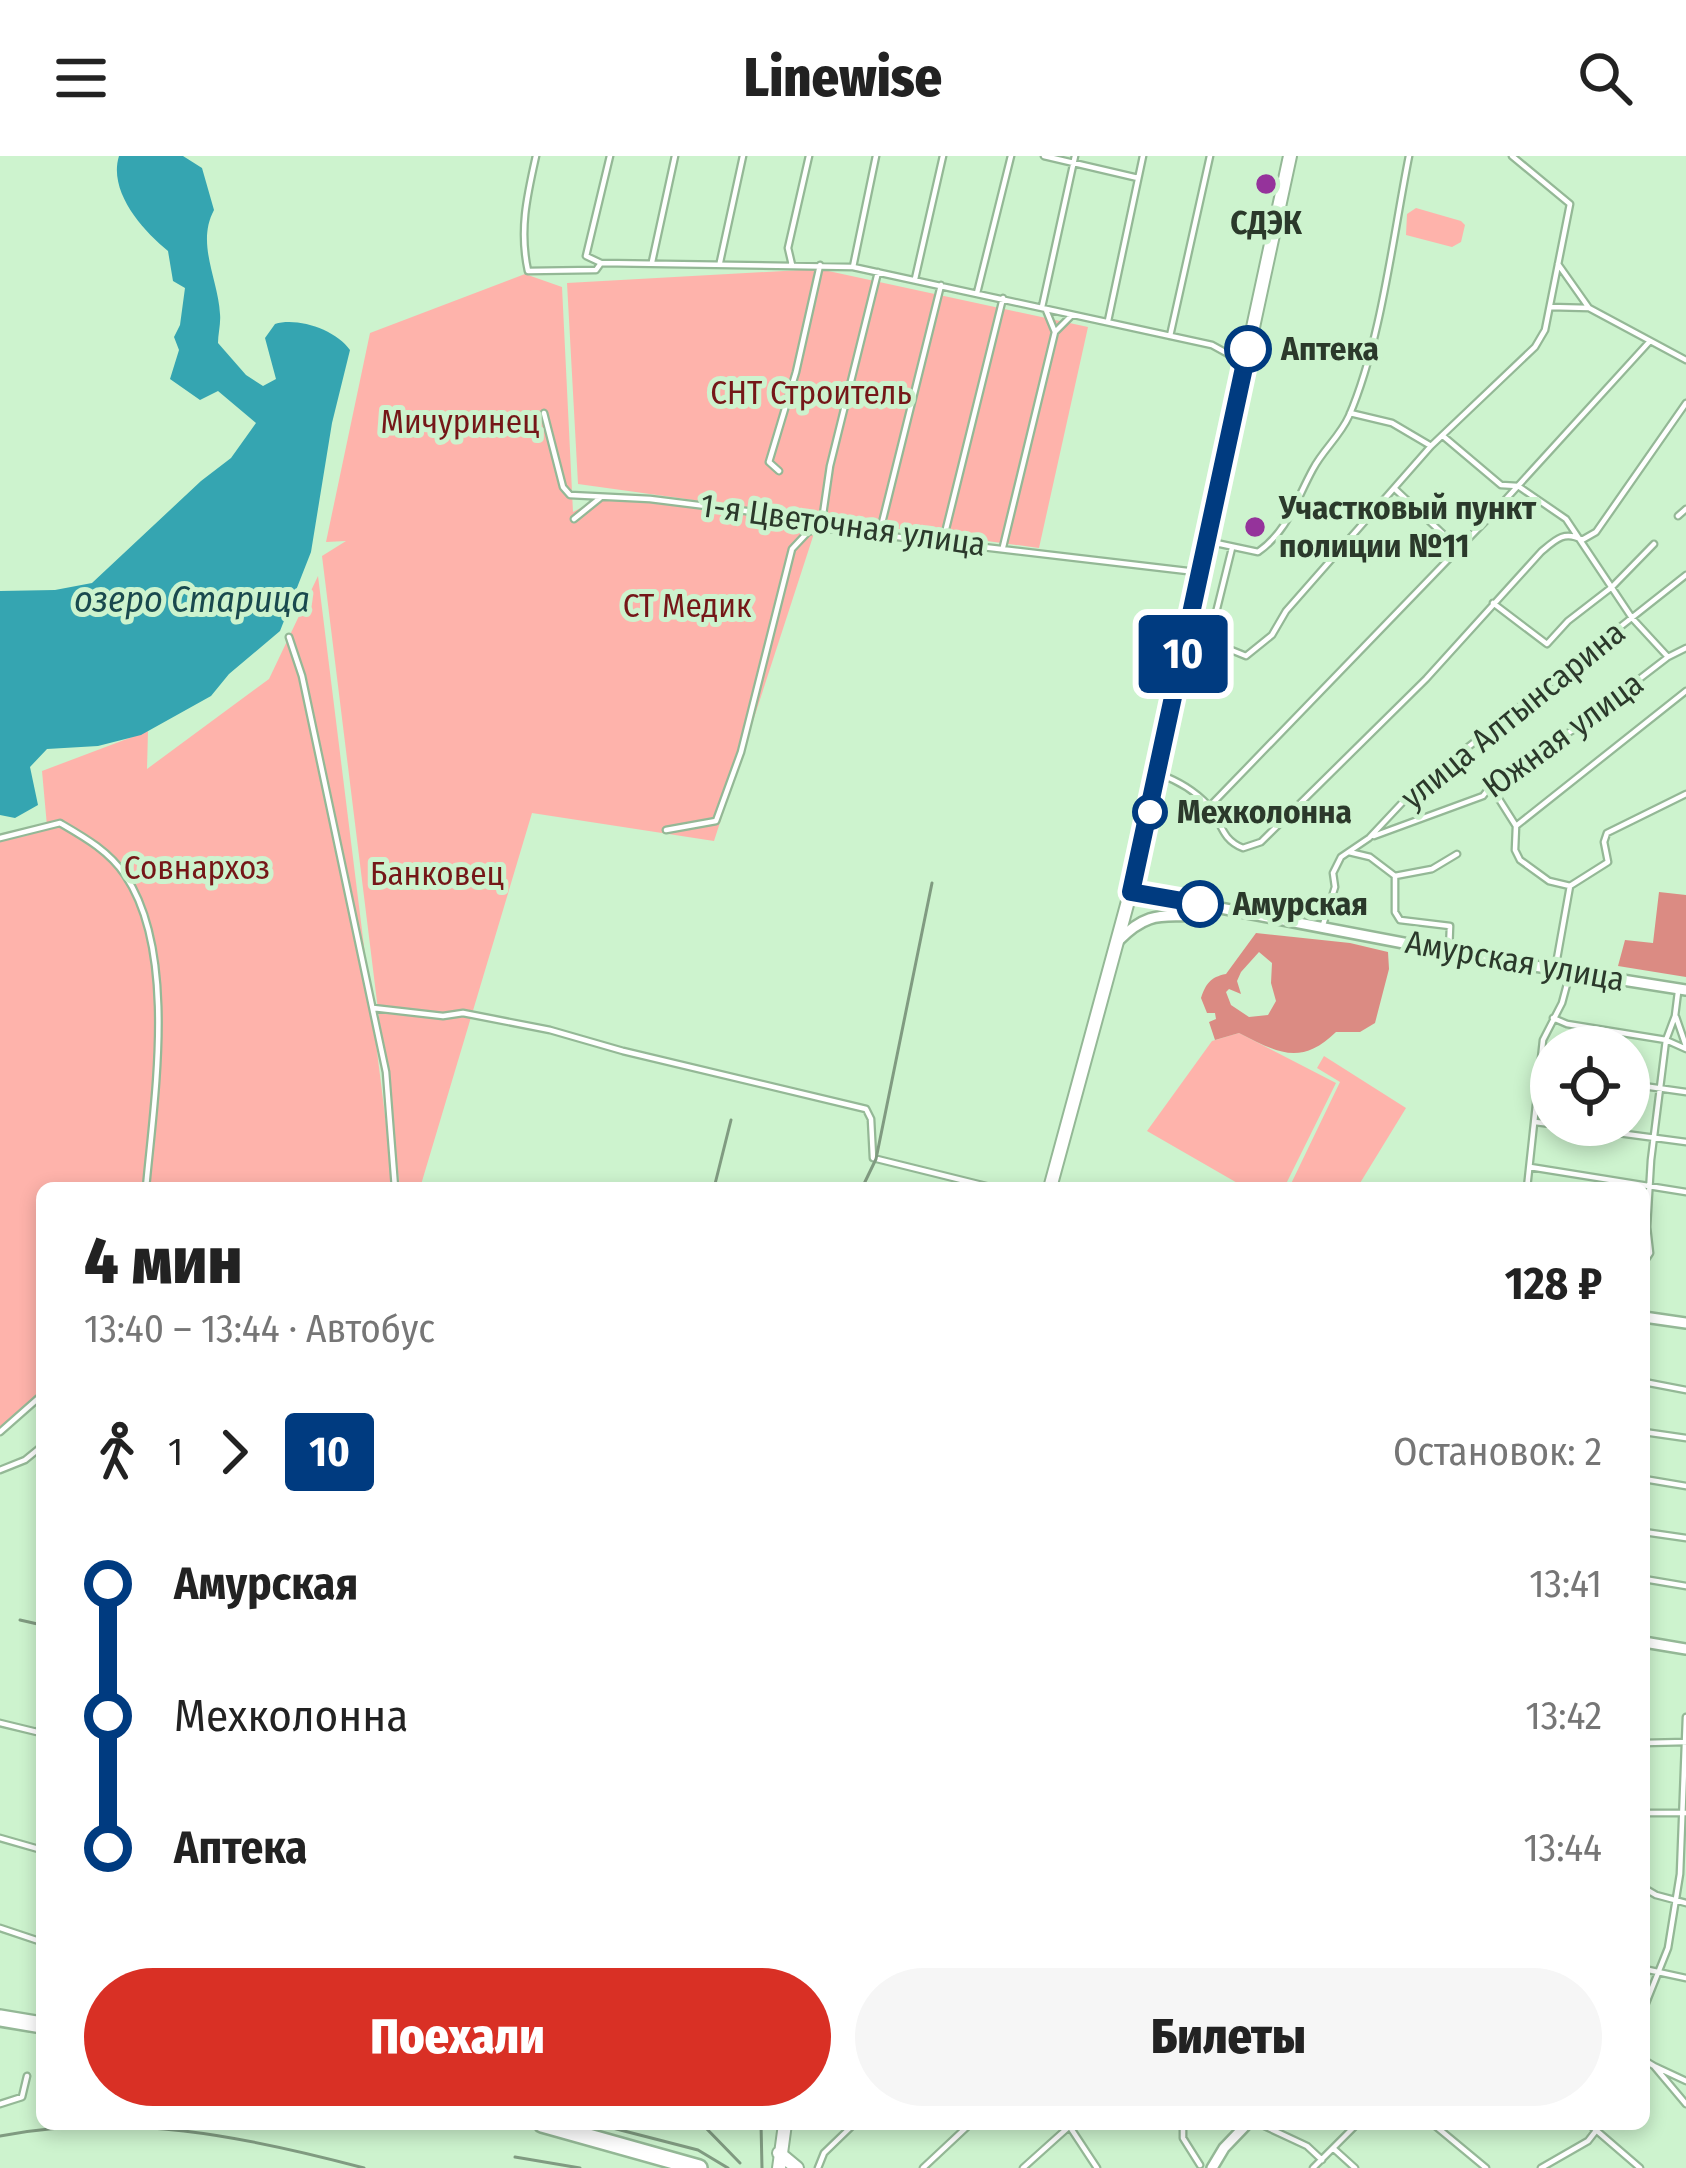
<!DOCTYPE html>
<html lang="ru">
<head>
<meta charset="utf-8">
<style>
  :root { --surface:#fff; --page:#f6f6f6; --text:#222; --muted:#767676; --accent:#d93025 }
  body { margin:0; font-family:"Fira Sans Condensed",sans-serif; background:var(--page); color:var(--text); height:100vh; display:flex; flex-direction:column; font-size:45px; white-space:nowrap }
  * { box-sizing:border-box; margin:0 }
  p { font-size:39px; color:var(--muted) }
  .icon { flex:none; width:66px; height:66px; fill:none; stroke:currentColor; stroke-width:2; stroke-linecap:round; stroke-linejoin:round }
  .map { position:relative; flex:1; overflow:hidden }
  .panel { position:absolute; left:36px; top:1026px; width:1614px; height:948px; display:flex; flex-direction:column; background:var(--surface); border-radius:18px; box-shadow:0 6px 18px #0003 }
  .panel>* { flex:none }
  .badge { padding:0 24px; border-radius:9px; font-size:42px; line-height:78px }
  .buttons { position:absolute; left:1530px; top:870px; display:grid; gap:24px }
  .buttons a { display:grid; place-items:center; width:120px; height:120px; border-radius:50%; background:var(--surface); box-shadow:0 6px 18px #0003; font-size:60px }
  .map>.badge { position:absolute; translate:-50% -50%; box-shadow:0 0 0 6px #fff }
  .legs { display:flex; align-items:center; gap:18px; height:132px; padding:0 48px; font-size:39px }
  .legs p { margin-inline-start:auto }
  .summary { display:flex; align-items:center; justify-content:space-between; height:204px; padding:0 48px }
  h1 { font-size:66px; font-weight:800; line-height:90px }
  .action { display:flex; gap:24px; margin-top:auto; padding:24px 48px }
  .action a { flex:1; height:138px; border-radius:72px; background:var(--accent); color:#fff; font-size:48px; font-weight:800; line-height:138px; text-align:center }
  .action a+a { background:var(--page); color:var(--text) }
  ul { padding:0 48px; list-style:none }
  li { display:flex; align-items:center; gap:42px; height:132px; font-size:45px }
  li i { display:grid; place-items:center; width:18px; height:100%; margin:0 15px; background:currentColor }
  li i::after { content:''; width:30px; height:30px; margin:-15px; border:9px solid; border-radius:50%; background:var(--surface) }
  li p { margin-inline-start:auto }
  li:first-child i { background:linear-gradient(#0000 50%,currentColor 0) }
  li:last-child i { background:linear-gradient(currentColor 50%,#0000 0) }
  header { display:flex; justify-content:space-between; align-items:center; height:156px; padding:0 48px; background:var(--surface); font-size:54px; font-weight:800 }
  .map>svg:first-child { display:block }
  .green { fill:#feb3ab }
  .forest { fill:#db8b83; fill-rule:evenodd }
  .water { fill:#35a5b1 }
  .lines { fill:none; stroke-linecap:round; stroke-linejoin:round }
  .street-casing { stroke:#94b896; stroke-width:9 }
  .secondary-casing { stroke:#94b896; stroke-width:14 }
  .primary-casing { stroke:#94b896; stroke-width:16 }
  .highway-casing { stroke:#94b896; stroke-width:20 }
  .street { stroke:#fff; stroke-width:4.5 }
  .secondary { stroke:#fff; stroke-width:9 }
  .primary { stroke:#fff; stroke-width:12 }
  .highway { stroke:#fff; stroke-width:15 }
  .rail { stroke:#809b81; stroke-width:3 }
  .line-1-casing { stroke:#fff; stroke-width:27 }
  .line-1 { stroke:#003b80; stroke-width:18 }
  .poi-dot { fill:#95339b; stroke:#cdf3ce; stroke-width:4.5 }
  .stop-1-dot { fill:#fff; stroke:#003b80; stroke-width:6 }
  .labels { text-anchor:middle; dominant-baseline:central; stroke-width:10; stroke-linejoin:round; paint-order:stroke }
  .poi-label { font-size:33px; font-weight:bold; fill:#2b392b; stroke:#cdf3ce }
  .stop-label { font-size:33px; font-weight:bold; fill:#2b392b; stroke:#cdf3ce; text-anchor:start }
  .park-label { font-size:33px; fill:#751718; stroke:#cdf3ce }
  .street-label { font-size:33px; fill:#2b392b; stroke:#cdf3ce }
  .water-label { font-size:36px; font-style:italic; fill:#19494e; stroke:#cdf3ce }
</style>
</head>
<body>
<header><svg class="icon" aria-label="menu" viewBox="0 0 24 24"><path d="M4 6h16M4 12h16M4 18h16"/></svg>Linewise<svg class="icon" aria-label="search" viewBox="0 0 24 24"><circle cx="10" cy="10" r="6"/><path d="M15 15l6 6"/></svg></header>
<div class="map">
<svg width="1686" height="2012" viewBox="0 0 1686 2012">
  <rect width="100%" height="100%" fill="#cdf3ce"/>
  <path class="green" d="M1416,52L1461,65L1465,69L1461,86L1452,91L1406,79L1407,58Z
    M819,113L1088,171L1039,392L819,362L714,685L532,657L420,1032H400L322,400L346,385L326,386L370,177L525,118L562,131L573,356L605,339L758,357V353L578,328L567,127Z
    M318,420L394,1032H144V1022L142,1032H42V1236L0,1275V682L26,680L47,670L42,615L148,575L147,613L269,523Z
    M1239,877L1336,927L1284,1032H1246L1147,975L1212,885Z
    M1324,900L1406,952L1357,1032H1289L1340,926L1317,912Z"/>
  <path class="forest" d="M1659,736L1686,739V821L1618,810L1625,784L1653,787Z
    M1256,777L1350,787L1388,796L1389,813L1375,867L1360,876H1336C1300,911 1277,896 1239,877L1215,884L1209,866L1216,863L1215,857H1207L1201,842C1206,828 1210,821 1226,818ZM1259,796L1272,807L1271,827L1276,845L1268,859L1249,861L1231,849L1226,836L1229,833L1241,838L1237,825L1241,816Z"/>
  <path class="water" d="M119,0H183L202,12L214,54C196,88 218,122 220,158C221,167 218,178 218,187L246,219L263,230L276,223L265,182L275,168C298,161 336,174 350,194L332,267L311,396L280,475L229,518L211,540L141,579L98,590L47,593L30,611L38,649L15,662L0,659V435L55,434L92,427L201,325L231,302L256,267L218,235L200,244L170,223L179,194L174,181L180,169L185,132L173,125L168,95C142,74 108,35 119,0Z"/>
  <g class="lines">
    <defs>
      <path id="street" d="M536,0C527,40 519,74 528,115L596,114L601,107L853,111L1212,189L1241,205
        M1044,0L1138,22
        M652,106L675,0
        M720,106L743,0
        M601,107L586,100L610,0
        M1558,108L1589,152
        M792,109L788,92L809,0
        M853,111L876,0
        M915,123L943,0
        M977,137L1011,0
        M1042,151L1075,0
        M1550,151L1589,152L1686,204
        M1046,154L1055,176
        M1108,165L1143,0
        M1170,180L1210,0
        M544,257L563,331L570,339L650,343L746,355L821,372L1196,416
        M1350,257L1392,267L1431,290
        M1443,280L1501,329L1518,330L1566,363L1632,462L1668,501
        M779,315L769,306L796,216L820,109
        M1395,333L1457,391
        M1678,360L1686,353
        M574,363L600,342
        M821,372L830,310L878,116
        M879,379L941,129
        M943,385L1003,142
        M1211,386L1258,396C1288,375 1296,344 1313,313C1323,294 1340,280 1349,260C1381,186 1393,80 1409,0
        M1003,391L1055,176L1072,159
        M1493,447L1547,488L1568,465L1612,431L1654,388
        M289,481L302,520L386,916L395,1032
        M1209,485L1232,392
        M1183,497L1199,499L1209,485L1246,500L1272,479L1286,455L1431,290L1535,191L1545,174L1570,48L1512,0
        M1159,618C1176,624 1195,635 1208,649C1222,665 1220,683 1243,692L1261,686L1426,523L1541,396C1555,384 1564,374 1582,384L1596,376L1686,247
        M1492,632L1516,670L1515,694L1520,704L1549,725L1570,730
        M1210,650L1496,354L1650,185
        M1516,670L1686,535
        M666,674L716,665L741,596L792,393L808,376L821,372
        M1374,680L1483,640L1496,623L1513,610L1573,574L1668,501L1686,492
        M0,682L60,667C84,681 109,695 125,719C178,797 154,943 146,1032
        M1349,696L1370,701L1395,720
        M1322,772L1335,731L1333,717L1341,701L1369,682L1415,633L1686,419
        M1449,796L1450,770L1400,764L1395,756V720L1432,713L1457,698
        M1555,814L1570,730L1608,706L1604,686L1607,677L1686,638
        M373,852L443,860L463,857L550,874L623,895L866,953L871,963L873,1002L994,1032
        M1676,861L1686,890
        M1553,862L1567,868L1666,884L1686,893
        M1629,928L1686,936
        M1535,966L1551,968
        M1558,969L1686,986
        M1530,1011L1686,1036
        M1527,1032L1543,884L1562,847L1570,817
        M1644,1106L1650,1097L1647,1071L1651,1004L1666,884L1675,860L1678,836
        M1644,1226L1686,1234
        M0,1276L42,1239
        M1644,1276L1686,1282
        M0,1314L25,1304L41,1291
        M1644,1323L1686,1330
        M1644,1376L1686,1382
        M1644,1423L1686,1430
        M0,1567L37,1576L42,1571
        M1644,1587L1686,1586
        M1644,1657H1686
        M0,1682L42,1694
        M1644,1732L1656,1739L1686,1747
        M0,1772L42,1786
        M1644,1813L1686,1822
        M1644,1852L1668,1792L1680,1718L1686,1561
        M1644,1904L1654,1910L1686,1948
        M1654,1910L1686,1925
        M0,1948L22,1941L27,1920
        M1068,1968L1097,2012
        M1183,1968V1982L1200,2009
        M1260,1968L1307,1990L1322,2004
        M1433,1968L1486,2012
        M1589,1968L1640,2012
        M1334,1993L1355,2012
        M818,2012L824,1997L854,1968
        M923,2012L970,1968
        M1023,2012L1072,1968
        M1313,2012L1357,1968
        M1541,2012L1588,1985L1595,1976"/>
      <path id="secondary" d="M1131,735L1477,801L1686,834
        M1119,784C1158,745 1172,769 1217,754
        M1644,1161L1686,1167
        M1644,1486L1686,1493
        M1212,2012L1224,1992L1247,1968"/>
      <path id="primary" d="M1050,1032L1134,723L1290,0
        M779,1997L797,2012
        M779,2012L785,1968"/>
      <path id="highway" d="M0,1862L42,1869
        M542,1968L699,2012"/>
    </defs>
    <use href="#street" class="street-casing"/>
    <use href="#secondary" class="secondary-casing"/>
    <use href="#primary" class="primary-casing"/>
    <use href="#highway" class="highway-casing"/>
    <use href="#street" class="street"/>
    <use href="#secondary" class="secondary"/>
    <use href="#primary" class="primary"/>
    <use href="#highway" class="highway"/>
    <path class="rail" d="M714,1032L731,964
      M862,1032L876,1003L932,727
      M20,1464L42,1469
      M597,1968L698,1994L728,2012
      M702,1968L740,2007
      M761,1968L762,2012
      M0,1980C125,1956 244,1980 364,2012
      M515,2001L580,2012"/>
  </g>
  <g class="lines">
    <defs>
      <path id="line-1" d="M1200,748L1131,736L1248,193"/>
    </defs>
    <use href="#line-1" class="line-1-casing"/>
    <use href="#line-1" class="line-1"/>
  </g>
  <g class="poi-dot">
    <circle cx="1266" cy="28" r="12"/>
    <circle cx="1255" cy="371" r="12"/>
  </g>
  <g class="stop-1-dot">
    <circle cx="1248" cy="193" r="21"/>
    <circle cx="1150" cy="656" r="15"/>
    <circle cx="1200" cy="748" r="21"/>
  </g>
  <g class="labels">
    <g class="poi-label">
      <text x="1266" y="67">СДЭК</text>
      <text x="1279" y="352" text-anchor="start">Участковый пункт<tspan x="1279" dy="38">полиции №11</tspan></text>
    </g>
    <g class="stop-label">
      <text x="1281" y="193">Аптека</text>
      <text x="1177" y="656">Мехколонна</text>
      <text x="1233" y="748">Амурская</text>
    </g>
    <g class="park-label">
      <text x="811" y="237">СНТ Строитель</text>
      <text x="460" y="266">Мичуринец</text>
      <text x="687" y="450">СТ Медик</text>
      <text x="197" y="712">Совнархоз</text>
      <text x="437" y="718">Банковец</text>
    </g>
    <g class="street-label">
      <text transform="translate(843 369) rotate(8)">1-я Цветочная улица</text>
      <text transform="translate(1513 559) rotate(-39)">улица Алтынсарина</text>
      <text transform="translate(1563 579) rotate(-36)">Южная улица</text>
      <text transform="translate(1515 805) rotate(10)">Амурская улица</text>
    </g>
    <g class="water-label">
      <text x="192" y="444">озеро Старица</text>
    </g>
  </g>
</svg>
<div class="buttons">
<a><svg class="icon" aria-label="locate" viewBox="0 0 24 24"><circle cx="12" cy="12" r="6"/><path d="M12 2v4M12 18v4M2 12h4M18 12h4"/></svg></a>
</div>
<b class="badge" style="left:1183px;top:498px;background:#003b80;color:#fff">10</b>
<section class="panel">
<div class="summary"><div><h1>4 мин</h1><p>13:40 – 13:44 · Автобус</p></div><b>128 ₽</b></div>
<div class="legs"><svg class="icon" aria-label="walk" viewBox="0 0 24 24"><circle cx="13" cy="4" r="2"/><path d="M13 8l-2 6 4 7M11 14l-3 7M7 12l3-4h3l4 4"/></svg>1<svg class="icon" aria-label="forward" viewBox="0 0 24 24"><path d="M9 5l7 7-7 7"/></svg><b class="badge" style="background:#003b80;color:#fff">10</b><p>Остановок: 2</p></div>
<ul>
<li><i style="color:#003b80"></i><b>Амурская</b><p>13:41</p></li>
<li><i style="color:#003b80"></i><span>Мехколонна</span><p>13:42</p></li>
<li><i style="color:#003b80"></i><b>Аптека</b><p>13:44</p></li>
</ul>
<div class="action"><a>Поехали</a><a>Билеты</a></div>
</section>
</div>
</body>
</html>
